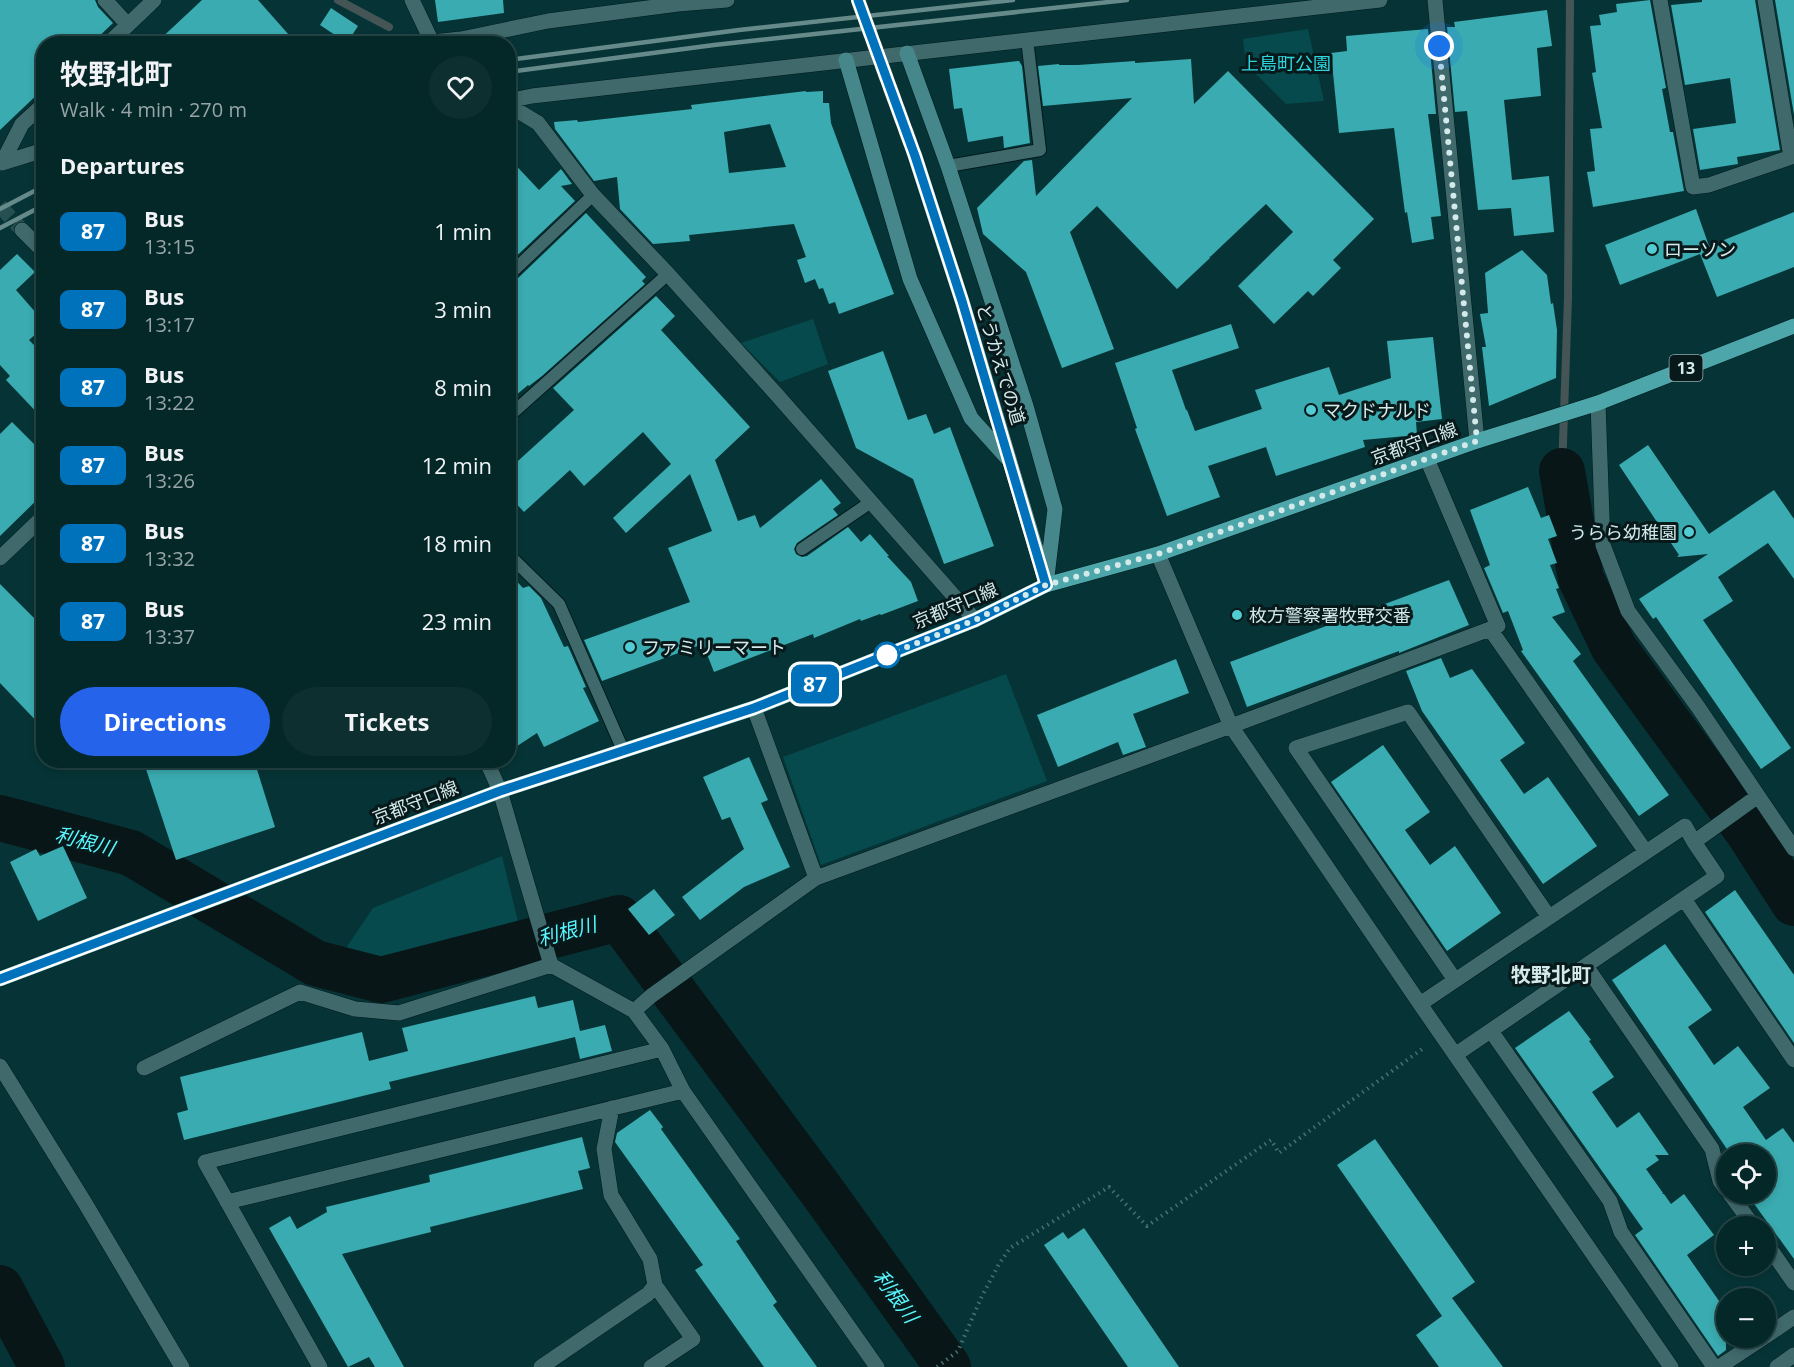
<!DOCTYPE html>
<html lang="en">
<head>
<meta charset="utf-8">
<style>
  :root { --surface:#042728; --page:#0d2f30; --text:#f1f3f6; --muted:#97a5a8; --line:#254445; --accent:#2563eb }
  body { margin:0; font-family:"Open Sans","Noto Sans JP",sans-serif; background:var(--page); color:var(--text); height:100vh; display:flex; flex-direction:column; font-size:22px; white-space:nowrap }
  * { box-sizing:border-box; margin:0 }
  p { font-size:20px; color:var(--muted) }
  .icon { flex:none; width:33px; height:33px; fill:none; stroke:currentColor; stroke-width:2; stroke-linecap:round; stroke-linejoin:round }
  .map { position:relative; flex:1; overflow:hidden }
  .sheet { position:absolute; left:36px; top:36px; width:480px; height:732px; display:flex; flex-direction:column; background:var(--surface); border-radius:24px; box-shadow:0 3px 9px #0003,0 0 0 2px var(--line) }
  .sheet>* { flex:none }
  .badge { padding:0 12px; border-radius:9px; font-size:21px; line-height:39px }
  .tools { position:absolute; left:1716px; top:1144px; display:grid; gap:12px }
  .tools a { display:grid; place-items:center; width:60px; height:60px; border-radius:50%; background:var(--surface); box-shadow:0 3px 9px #0003,0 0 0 2px var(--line); font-size:30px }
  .you { position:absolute; width:30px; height:30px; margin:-15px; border:4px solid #fff; border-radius:50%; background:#1a73e8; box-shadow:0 0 0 9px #1a73e833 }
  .map>.badge { position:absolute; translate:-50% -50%; box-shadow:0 0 0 3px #fff }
  h2 { padding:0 24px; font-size:22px; line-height:54px }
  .round { display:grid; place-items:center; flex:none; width:63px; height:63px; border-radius:32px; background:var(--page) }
  .overview { display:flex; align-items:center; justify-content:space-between; height:102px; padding:0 24px }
  h1 { font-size:28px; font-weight:700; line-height:45px }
  .cta { display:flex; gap:12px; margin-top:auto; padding:12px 24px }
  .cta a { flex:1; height:69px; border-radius:36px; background:var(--accent); color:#fff; font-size:24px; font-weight:700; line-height:69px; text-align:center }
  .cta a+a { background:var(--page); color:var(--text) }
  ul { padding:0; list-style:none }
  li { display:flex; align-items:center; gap:18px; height:78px; padding:0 24px }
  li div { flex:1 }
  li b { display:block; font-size:22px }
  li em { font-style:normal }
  li .badge { min-width:66px; font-weight:700; text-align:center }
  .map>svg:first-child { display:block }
  .green { fill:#064a4d }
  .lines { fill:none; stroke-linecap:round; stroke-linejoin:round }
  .stream { stroke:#455556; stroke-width:8 }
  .river { stroke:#081617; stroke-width:46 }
  .building { fill:#3aabb0; fill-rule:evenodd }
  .street-tunnel { stroke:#254f51; stroke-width:15; stroke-dasharray:15 8; stroke-linecap:butt }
  .secondary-tunnel { stroke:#254f51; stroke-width:15; stroke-dasharray:15 8; stroke-linecap:butt }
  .lane-casing { stroke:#001a1c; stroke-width:14 }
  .street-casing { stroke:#001a1c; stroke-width:16 }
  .secondary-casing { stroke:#001a1c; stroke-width:16 }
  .primary-casing { stroke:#001a1c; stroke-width:16 }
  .path { stroke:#496f71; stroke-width:4; stroke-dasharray:1.5 4.5; stroke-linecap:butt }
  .lane { stroke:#40696c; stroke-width:12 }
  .street { stroke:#40696c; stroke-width:15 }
  .secondary { stroke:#46878b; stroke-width:15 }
  .primary { stroke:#4da6aa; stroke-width:15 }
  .rail { stroke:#66898a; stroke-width:4.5 }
  .line-casing { stroke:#fff; stroke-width:14 }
  .line { stroke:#0072bc; stroke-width:9 }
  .walk { stroke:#d3e9ea; stroke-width:6; stroke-dasharray:0 10.8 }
  .poi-dot { fill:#51ccd2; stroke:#07191a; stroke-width:2 }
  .stop-dot { fill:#fff; stroke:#0072bc; stroke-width:3 }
  .labels { text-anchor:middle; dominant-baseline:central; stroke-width:6; stroke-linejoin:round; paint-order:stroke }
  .shield { fill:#07191a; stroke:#96abac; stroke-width:1.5 }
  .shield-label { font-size:16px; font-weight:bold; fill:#d3e9ea }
  .park-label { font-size:18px; fill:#2dd7df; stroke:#07191a }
  .poi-label { font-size:18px; fill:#d3e9ea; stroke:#07191a; text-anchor:start }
  .street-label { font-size:18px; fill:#d3e9ea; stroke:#07191a }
  .water-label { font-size:20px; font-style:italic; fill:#59f5fd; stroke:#07191a }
  .neighbourhood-label { font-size:20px; font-weight:bold; fill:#d3e9ea; stroke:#07191a }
</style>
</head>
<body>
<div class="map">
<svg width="1794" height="1367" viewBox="0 0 1794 1367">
  <rect width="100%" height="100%" fill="#063436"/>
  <path class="green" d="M1308,29L1324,101L1286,104L1246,64L1243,39Z
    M813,319L828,364L780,382L741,343Z
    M1006,674L1047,781L821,865L783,757Z
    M502,856L520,930L389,967L342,954L373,908Z"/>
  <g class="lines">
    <path class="stream" d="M338,0L389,27
      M1562,471L1568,298L1570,0"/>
    <path class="river" d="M1562,471L1581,579L1614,648L1749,833L1794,903
      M0,818L131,853L315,963L381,980L619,918L821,1190L948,1367
      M0,1288L42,1367"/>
  </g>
  <path class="building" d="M0,0H95L98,7L113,23L91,44H44V88L0,130Z
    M202,0H258L297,44H155Z
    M435,0H503L504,13L438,22Z
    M1650,0L1666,88L1662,89L1670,132H1673L1684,191L1593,207L1587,172L1595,171L1590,129L1602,128L1592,73L1596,72L1590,26L1601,25L1599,15L1617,12L1616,4Z
    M1702,0H1755L1780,150L1737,157L1738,164L1700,170L1693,129L1736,123L1730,78L1685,85L1671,5L1702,2Z
    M1775,0H1794V115Z
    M331,8L358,26L347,43L320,25Z
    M1547,10L1552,46L1537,48L1541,96L1504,100L1512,180L1549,176L1554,232L1514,236L1511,208L1478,210L1467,111L1455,112L1447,27H1455L1454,22Z
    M1428,29L1436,114H1428L1441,216L1431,217L1434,239L1412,243L1407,212L1405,213L1394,128L1339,133L1331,53L1347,51L1346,36Z
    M1191,59L1194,104L1228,71L1374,219L1333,260L1341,268L1313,296L1308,291L1274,324L1238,286L1293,232L1266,204L1210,257L1209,256L1210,258L1177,289L1097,206L1070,232L1114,349L1062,368L1026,272L983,234L977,208L1024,161L1032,160L1036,196L1132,98L1043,106L1038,66L1059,64V65H1078L1135,61V63Z
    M1019,61L1022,66L1030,143L1004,148L1003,136L968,142L962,108L954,109L949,69Z
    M806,91V92L823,91V103H829L831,123L894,294L839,314L835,302L829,304L823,288L819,289L815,279L805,283L797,260L806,257L794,224L689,235L690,241L653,244L620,209L617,177L594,181L555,129L554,122L577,120L578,122L692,109L691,105ZM770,124L786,167L729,173L724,132Z
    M508,157L539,190L561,169L572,184L561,186L575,201L508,264Z
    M1696,209L1709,246L1794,212V267L1717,297L1700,254L1620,285L1605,245Z
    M586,213L646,277L642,281L645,284L542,376L529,386L528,385L508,402V282L516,280Z
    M1522,250L1547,275L1551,304L1553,303L1557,330L1556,378L1489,406L1482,347H1486L1480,314L1488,313L1485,273Z
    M17,254L35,272L16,290L44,322V327L29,340L44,355V420L6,380L10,376L0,365V270Z
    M656,296L675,316L661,330L750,427L715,460L738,521L755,515L760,528L821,479L841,503L833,509L838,515L797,543L794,549L796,554L802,557L807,556L848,527L861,542L870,534L889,556H887L911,582L918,601L881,615L880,614L861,621L860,619L814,638L813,634L714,672L703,644L602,681L584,640L690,602L668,548L712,531L690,474L626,533L613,518L671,464L643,432L584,486L570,470L524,512L508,495V470L574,410L553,388Z
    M1231,324L1239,348L1172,370L1186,410H1187L1195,431L1262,409L1255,390L1329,367L1339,395L1391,378L1387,341L1433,337L1442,419L1416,422L1417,435L1363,440L1365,447L1276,476L1266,447L1208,466L1220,497L1167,516L1135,429L1137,428L1115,363Z
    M883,351L908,420L926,414L934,434L950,427L994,546L944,564L913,479L856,448L828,371Z
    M12,422L44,454V493L0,536V434Z
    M1648,445L1709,534L1774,490L1794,519V579L1768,543L1718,577L1733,601L1703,620L1791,748L1761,769L1656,617L1653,619L1639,599L1708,554L1677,557L1679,555L1619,465Z
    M1528,487L1541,518L1549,515L1557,536L1548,539L1557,563L1550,565L1559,588L1556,589L1565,612L1552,617L1581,654L1573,661L1669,795L1639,816L1521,651L1523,650L1508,611L1503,613L1484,568L1490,565L1470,510Z
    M508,572L523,588L529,586L541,598L564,647L568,646L586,687L583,688L599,721L544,747L537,733L508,752Z
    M1449,580L1469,625L1399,653V651L1247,707L1230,662Z
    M0,584L44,628V729L0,683Z
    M1441,658L1450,678L1472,669L1525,743L1500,760L1524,794L1548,777L1597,846L1543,884L1422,711L1406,671Z
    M1176,659L1189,693L1133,714L1146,747L1123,755L1118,742L1058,767L1037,715Z
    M1383,745L1430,812L1405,830L1430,865L1455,846L1501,913L1447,951L1331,782Z
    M749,757L768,800L761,803L790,867L744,887L700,920L682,897L744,849L730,817L722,820L703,777Z
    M143,760H254L275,827L176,860Z
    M63,846L87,898L38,921L10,862L36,849L40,856Z
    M654,889L675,915L649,935L628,909Z
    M1735,890L1794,975V1043L1705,912Z
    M1665,944L1712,1010L1688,1027L1714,1065L1738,1046L1770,1088L1743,1107L1766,1140L1783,1128L1794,1143V1259L1747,1194H1766V1155H1731L1612,980Z
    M535,996L538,1008L573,1000L580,1031L605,1025L612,1051L580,1059L575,1037L389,1082L391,1089L184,1140L177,1113L188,1110L180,1077L362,1032L369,1061L408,1051L402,1028Z
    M1569,1011L1591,1040L1589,1041L1614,1077L1592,1092L1617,1128L1639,1112L1669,1155H1655L1659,1160L1646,1169L1663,1193L1662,1194H1664L1671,1204L1684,1194L1714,1235L1687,1255L1726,1311V1350L1718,1356L1635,1235L1643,1229L1515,1048Z
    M650,1110L663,1127L661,1129L740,1239L736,1241L777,1302L773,1305L817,1367H764L695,1270L703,1265L615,1142L617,1133Z
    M582,1137L590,1168L578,1171L583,1189L430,1227L431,1232L342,1254L404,1367H375L369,1357L348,1367L269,1228L290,1216L297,1229L327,1212L326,1207L430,1182L429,1175Z
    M1375,1139L1475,1282L1452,1298L1503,1367H1439L1416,1335L1442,1316L1337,1165Z
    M1084,1228L1179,1367H1128L1044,1245L1063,1232L1068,1239Z"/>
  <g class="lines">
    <path class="street-tunnel" d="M0,206L22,230"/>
    <path class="secondary-tunnel" d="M858,0L915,156"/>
    <defs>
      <path id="lane" d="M948,166L1040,150L1027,39
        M510,274L593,195
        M508,417L668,274
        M802,549L871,502
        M508,554L559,604L623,750"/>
      <path id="street" d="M105,0L128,25
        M412,0L432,42L461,39L462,44
        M1435,0L1477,441
        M1660,0L1693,187L1709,185L1794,156
        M1765,0L1791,157
        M461,39L548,21L678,4L727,0
        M108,44L154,0
        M508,101L532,96L1380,0
        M508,105L538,123L593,195L668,274L777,395L975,620
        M0,162L2,163L44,150
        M2,163L22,124L44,104
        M22,230L44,252
        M1598,403L1603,545L1628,611L1698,707L1794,849
        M1158,554L1231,726L1420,1004L1671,1367
        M0,558L44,516
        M1490,629L1646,852
        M754,708L816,878
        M486,760L500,791L551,965L634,1011L662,1049L683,1091L877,1367
        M1684,899L1794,1060
        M1586,966L1712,1149L1720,1181L1726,1189
        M1455,980L1296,748L1408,712L1549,917
        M1420,1004L1685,826L1694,842L1758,796
        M634,1011L651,996L816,878L1231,726L1498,626L1427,459
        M1491,1031L1610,1201L1621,1232L1714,1367
        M1455,1055L1717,876L1694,842
        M0,1066L85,1203L182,1367
        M144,1068L300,992L355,1009L399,1013L551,965
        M1730,1194L1754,1227
        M227,1202L683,1091
        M1766,1243L1794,1283
        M1766,1336L1794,1317
        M320,1367L205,1162L662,1049
        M541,1367L648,1294L655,1285L650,1259L611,1195L604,1149L612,1108
        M651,1367L693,1339L655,1285
        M1719,1367L1763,1338
        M1777,1367L1794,1355"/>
      <path id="secondary" d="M907,53L948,166L1026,406L1055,509L1046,585
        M846,60L910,279L971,418L1007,458
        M915,156L962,301L1045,579"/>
      <path id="primary" d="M0,979L500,791L754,708L975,620L1046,585L1158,554L1477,441L1598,403L1794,326"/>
    </defs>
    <use href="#lane" class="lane-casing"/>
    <use href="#street" class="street-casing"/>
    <use href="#secondary" class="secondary-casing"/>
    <use href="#primary" class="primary-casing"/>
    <path class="path" d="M937,1367L958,1351L981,1298L999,1264L1010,1248L1109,1187L1147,1226L1271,1140L1279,1153L1425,1047"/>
    <use href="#lane" class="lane"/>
    <use href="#street" class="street"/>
    <use href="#secondary" class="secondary"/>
    <use href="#primary" class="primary"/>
    <path class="rail" d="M508,60L739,30L1013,0
      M508,72L714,45L1127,0
      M0,209L44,186
      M0,228L44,205"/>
  </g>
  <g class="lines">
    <defs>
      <path id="line" d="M0,979L500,791L754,708L975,620L1046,585L962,301L915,156L858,0"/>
    </defs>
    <use href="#line" class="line-casing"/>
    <use href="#line" class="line"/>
    <path class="walk" d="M887,655L975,620L1046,585L1158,554L1477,441L1439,46"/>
  </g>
  <g class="poi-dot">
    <circle cx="1652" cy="249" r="6"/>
    <circle cx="1311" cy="410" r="6"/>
    <circle cx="1689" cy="532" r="6"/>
    <circle cx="1237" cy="615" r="6"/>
    <circle cx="630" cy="647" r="6"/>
  </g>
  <circle class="stop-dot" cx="887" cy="655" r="12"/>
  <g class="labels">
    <rect class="shield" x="1669.5" y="355" width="33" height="26" rx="4.5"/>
    <g class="shield-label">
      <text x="1686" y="368">13</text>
    </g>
    <g class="park-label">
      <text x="1286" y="63">上島町公園</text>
    </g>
    <g class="poi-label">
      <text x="1664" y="249">ローソン</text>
      <text x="1323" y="410">マクドナルド</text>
      <text x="1677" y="532" text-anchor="end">うらら幼稚園</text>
      <text x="1249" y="615">枚方警察署牧野交番</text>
      <text x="642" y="647">ファミリーマート</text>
    </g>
    <g class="street-label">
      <text transform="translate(1001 364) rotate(73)">とうかえでの道</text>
      <text transform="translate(1414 443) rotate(-20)">京都守口線</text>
      <text transform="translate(955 605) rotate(-23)">京都守口線</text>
      <text transform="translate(415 802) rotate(-21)">京都守口線</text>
    </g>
    <g class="water-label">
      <text transform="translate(85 841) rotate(15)">利根川</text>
      <text transform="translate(567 931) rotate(-15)">利根川</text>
      <text transform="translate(896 1296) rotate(54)">利根川</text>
    </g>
    <g class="neighbourhood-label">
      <text x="1551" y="974">牧野北町</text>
    </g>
  </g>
</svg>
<div class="tools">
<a><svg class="icon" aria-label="locate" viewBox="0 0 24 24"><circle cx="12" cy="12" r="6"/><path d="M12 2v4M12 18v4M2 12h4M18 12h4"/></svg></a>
<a>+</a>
<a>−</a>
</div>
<div class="you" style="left:1439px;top:46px"></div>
<b class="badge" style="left:815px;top:684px;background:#0072bc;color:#fff">87</b>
<section class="sheet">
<div class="overview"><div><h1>牧野北町</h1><p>Walk · 4 min · 270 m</p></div><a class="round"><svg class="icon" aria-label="heart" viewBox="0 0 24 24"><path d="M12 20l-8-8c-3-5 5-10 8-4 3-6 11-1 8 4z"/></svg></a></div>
<h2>Departures</h2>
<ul>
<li><span class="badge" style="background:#0072bc;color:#fff">87</span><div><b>Bus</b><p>13:15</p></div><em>1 min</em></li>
<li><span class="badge" style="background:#0072bc;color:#fff">87</span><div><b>Bus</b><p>13:17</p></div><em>3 min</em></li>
<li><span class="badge" style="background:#0072bc;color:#fff">87</span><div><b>Bus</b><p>13:22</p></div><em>8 min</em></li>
<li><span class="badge" style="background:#0072bc;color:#fff">87</span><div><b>Bus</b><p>13:26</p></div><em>12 min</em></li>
<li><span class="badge" style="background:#0072bc;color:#fff">87</span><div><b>Bus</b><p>13:32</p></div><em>18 min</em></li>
<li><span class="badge" style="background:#0072bc;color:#fff">87</span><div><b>Bus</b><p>13:37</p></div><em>23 min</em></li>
</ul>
<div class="cta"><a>Directions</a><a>Tickets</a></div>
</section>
</div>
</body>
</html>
